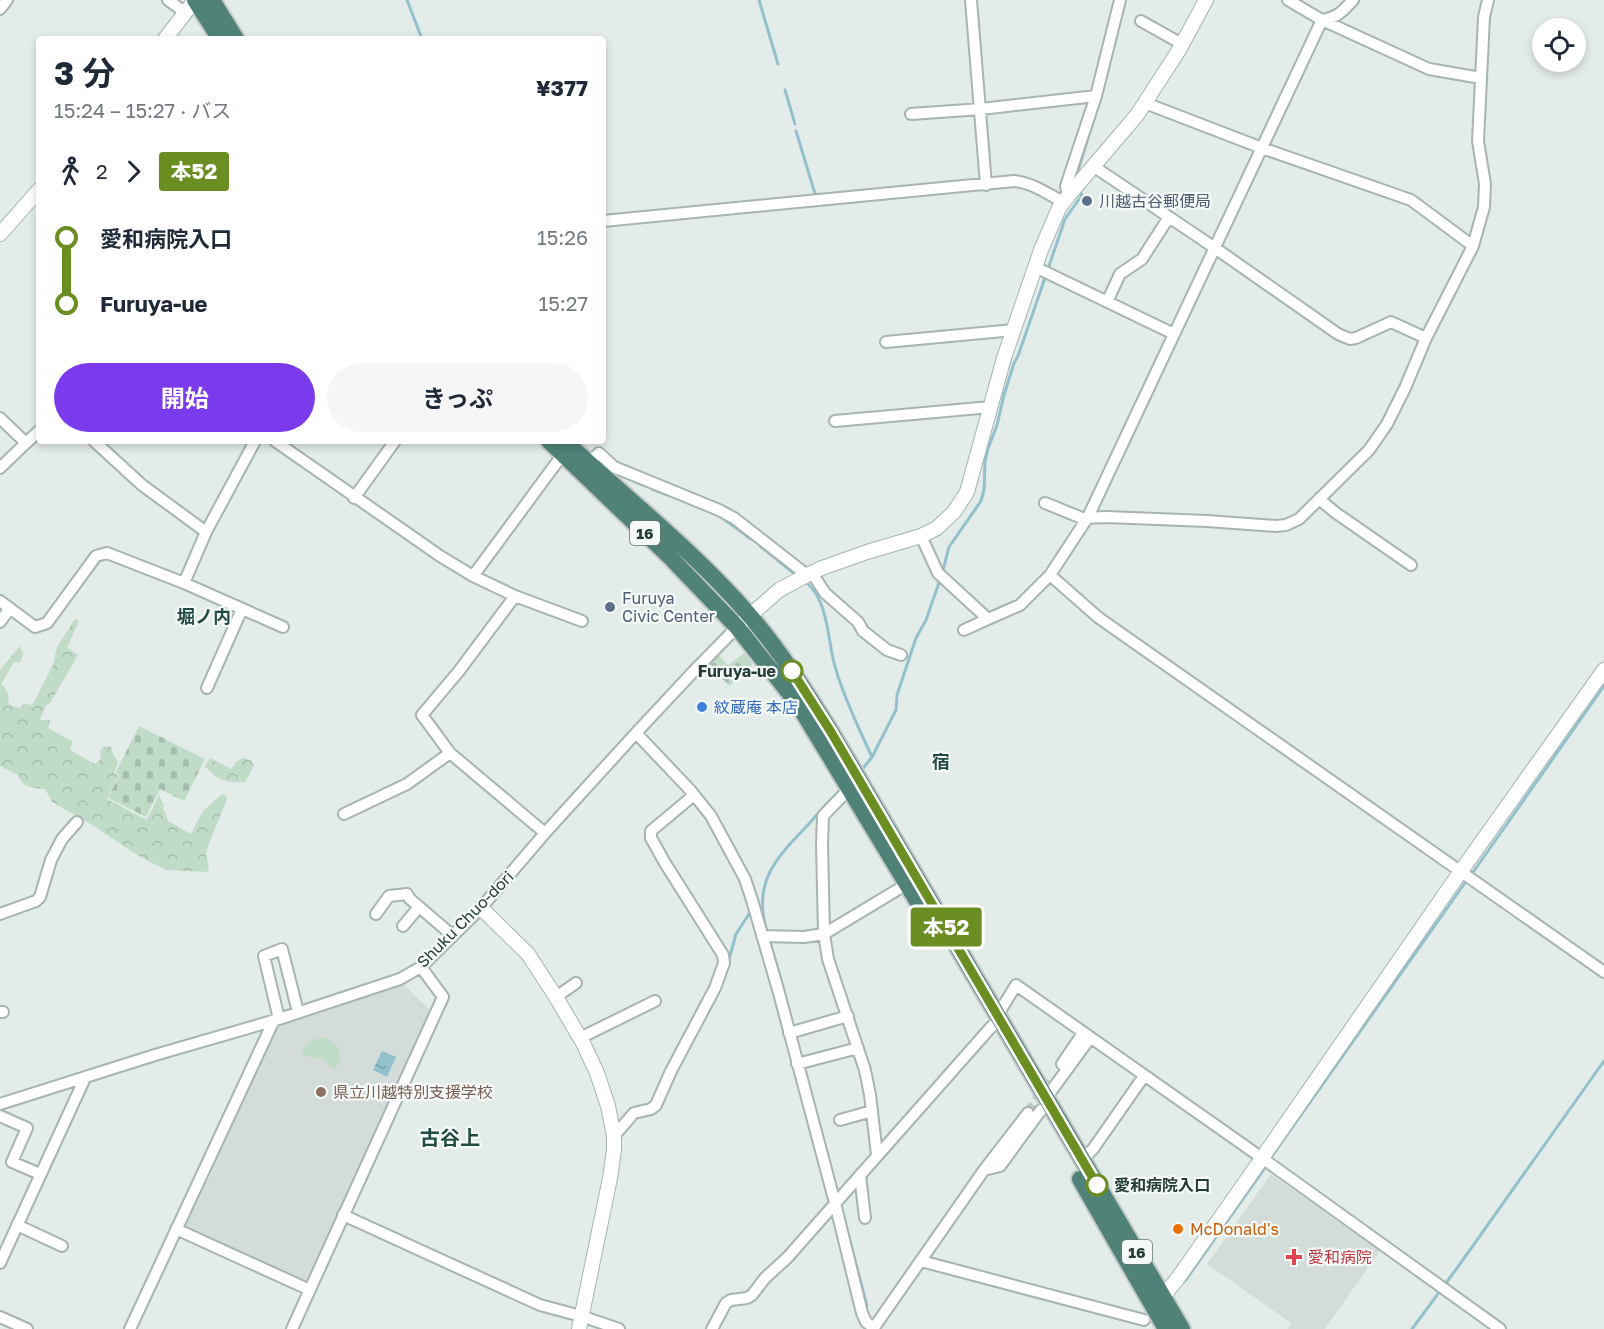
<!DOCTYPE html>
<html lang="ja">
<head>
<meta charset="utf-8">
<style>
  :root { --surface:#fff; --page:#f6f6f7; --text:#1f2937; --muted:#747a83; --accent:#7c3aed }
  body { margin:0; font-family:"Golos Text","Noto Sans JP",sans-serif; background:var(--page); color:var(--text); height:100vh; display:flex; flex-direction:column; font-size:22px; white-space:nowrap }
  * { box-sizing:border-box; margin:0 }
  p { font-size:20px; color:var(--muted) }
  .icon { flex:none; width:33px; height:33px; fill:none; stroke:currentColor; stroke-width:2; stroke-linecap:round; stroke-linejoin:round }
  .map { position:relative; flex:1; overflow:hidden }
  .drawer { position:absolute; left:36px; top:36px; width:570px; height:408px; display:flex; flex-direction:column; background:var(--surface); border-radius:6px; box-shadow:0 3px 9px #0003 }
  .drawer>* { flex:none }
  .badge { padding:0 12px; border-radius:4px; font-size:21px; line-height:39px }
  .buttons { position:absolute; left:1532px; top:18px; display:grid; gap:12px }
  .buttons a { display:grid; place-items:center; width:54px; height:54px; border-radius:50%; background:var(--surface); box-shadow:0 3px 9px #0003; font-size:30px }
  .map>.badge { position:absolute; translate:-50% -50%; box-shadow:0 0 0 3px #fff }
  .legs { display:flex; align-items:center; gap:9px; height:66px; padding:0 18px; font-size:20px }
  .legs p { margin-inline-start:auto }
  .headline { display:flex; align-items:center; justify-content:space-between; height:102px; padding:0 18px }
  h1 { font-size:33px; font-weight:700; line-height:45px }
  .primary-button { display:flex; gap:12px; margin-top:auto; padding:12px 18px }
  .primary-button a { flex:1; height:69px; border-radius:36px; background:var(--accent); color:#fff; font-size:24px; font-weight:700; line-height:69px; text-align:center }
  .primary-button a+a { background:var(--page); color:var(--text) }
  ul { padding:0 18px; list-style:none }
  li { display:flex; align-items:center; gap:21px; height:66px; font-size:22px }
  li i { display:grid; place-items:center; width:9px; height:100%; margin:0 8px; background:currentColor }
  li i::after { content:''; width:15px; height:15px; margin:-8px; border:4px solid; border-radius:50%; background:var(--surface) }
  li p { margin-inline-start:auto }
  li:first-child i { background:linear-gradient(#0000 50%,currentColor 0) }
  li:last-child i { background:linear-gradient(currentColor 50%,#0000 0) }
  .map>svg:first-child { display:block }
  .built { fill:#d3dcd8 }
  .green { fill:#c0dbc8 }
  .forest { fill:url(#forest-crowns) }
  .cemetery { fill:url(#cemetery-stones) }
  .water { fill:url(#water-ripples) }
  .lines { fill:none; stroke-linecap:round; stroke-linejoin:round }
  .stream { stroke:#92c1cc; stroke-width:3 }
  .minor-tunnel { stroke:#bec9c5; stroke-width:10; stroke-dasharray:10 5; stroke-linecap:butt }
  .minor-casing { stroke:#a7b4b0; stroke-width:14 }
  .tertiary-casing { stroke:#a7b4b0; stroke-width:16 }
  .trunk-casing { stroke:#c2c8c7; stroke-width:20 }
  .minor { stroke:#fff; stroke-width:10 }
  .tertiary { stroke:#fff; stroke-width:14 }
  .trunk { stroke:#508278; stroke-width:16 }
  .line-1-casing { stroke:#fff; stroke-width:14 }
  .line-1 { stroke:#6b8e23; stroke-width:9 }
  .service-dot { fill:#5c6f8a; stroke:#f5f9f7; stroke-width:2 }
  .stop-1-dot { fill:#fff; stroke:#6b8e23; stroke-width:3 }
  .shop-dot { fill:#3f7fe0; stroke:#f5f9f7; stroke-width:2 }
  .education-dot { fill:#8d6e63; stroke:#f5f9f7; stroke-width:2 }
  .food-dot { fill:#e8710a; stroke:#f5f9f7; stroke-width:2 }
  .health-dot { fill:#e0444e; stroke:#f5f9f7; stroke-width:2 }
  .labels { text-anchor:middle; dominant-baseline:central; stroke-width:4.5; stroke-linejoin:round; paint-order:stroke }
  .shield { fill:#f5f9f7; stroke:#637571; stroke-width:1.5 }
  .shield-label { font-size:15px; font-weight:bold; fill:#253c37 }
  .service-label { font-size:16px; fill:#4e5e75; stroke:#f5f9f7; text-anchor:start }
  .stop-label { font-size:16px; font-weight:bold; fill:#253c37; stroke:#f5f9f7; text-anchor:end }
  .shop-label { font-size:16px; fill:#366cbe; stroke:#f5f9f7; text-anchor:start }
  .street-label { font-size:16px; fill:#253c37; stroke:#f5f9f7 }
  .education-label { font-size:16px; fill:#785e54; stroke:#f5f9f7; text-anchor:start }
  .food-label { font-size:16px; fill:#c56008; stroke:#f5f9f7; text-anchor:start }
  .health-label { font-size:16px; fill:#be3a42; stroke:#f5f9f7; text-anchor:start }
  .neighbourhood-label { font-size:18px; font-weight:bold; fill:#234d44; stroke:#f5f9f7 }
  .quarter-label { font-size:20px; font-weight:bold; fill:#234d44; stroke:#f5f9f7 }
</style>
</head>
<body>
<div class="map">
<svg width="1604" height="1329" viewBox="0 0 1604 1329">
  <defs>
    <pattern id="forest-crowns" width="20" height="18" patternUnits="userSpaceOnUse" patternTransform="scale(1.5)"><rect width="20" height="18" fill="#c0dbc8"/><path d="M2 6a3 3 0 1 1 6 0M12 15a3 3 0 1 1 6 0" fill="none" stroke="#a5bdac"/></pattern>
    <pattern id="cemetery-stones" width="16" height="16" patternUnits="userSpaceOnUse" patternTransform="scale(1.5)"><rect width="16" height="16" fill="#c0dbc8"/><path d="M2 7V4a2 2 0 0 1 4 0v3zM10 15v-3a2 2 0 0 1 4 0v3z" fill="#a5bdac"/></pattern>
    <pattern id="water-ripples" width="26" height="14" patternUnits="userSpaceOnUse" patternTransform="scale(1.5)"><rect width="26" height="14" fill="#92c1cc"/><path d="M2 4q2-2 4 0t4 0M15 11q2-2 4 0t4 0" fill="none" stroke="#779ea6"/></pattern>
  </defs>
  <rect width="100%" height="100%" fill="#e4ece9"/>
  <path class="built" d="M402,983L434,1014L307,1287L180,1226L200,1184L207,1182L216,1162L215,1158L276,1025L362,998Z
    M1271,1174L1380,1251L1325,1329H1288L1291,1323L1207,1264Z"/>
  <path class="green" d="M319,1038H327L338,1048L340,1058L336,1069C330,1067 328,1063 322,1060C317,1057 308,1057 301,1055L307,1043Z"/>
  <path class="forest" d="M75,619L79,620L67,648L78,655L50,703L46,705L40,720H50L48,728L73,742L70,749L75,753L95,764L101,759L100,751L104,746L111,747L113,754L118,762L114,773L118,775L107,799L147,820L159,795L164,805L163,808L168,821L191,834L203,811L222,794L226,796L227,799L209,844L206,855L209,867L207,872L166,870L139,856L89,823L52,802L45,789C34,788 22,788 18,775L0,766V670L20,646L23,654L20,663L14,662L1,684C7,690 10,693 8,702L12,706L20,708L24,703L31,705L34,702L53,665L57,647Z
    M210,758L231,769L236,762L243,758L251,760L254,766L245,782C228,784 216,780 205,766Z"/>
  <path class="cemetery" d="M744,653L753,664L729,686L709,663L718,654L728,665Z
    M139,726L205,759L184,801L160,789L146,817L108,798L119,775L116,772Z"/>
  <path class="water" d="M382,1051L396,1057L387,1077L373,1070Z"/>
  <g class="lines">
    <path class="stream" d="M407,0L422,39
      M759,0L778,64
      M785,90L795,124
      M796,131L816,197
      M1076,177L1102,92
      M1048,269L1065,219L1082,195L1078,188
      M622,476L642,485
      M652,489L668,495
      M721,517L751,539
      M760,546L796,575
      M942,574L949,547L981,501L984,490L985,462L988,449L997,425L1004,395L1014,363L1018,356L1046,275
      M807,583C830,604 827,642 836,670C845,700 859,729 872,757
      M860,772L872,757L896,710L897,695L916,638L926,620L940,580
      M1471,875L1604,686
      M767,932C752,883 775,859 807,826C818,813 830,800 842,788
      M769,939L783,987
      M728,963L736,934L751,911
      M1270,1159L1467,880
      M848,1234L867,1306
      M1185,1281L1267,1165
      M1412,1329L1460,1264L1604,1061"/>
    <path class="minor-tunnel" d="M1028,1113L1050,1081"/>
    <defs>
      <path id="minor" d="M168,0L186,13
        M971,0L986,185
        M1288,0L1322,20C1338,17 1342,12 1353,0
        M0,9L7,0
        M1141,21L1182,44
        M1145,103L1262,148L1411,200L1473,246
        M911,114L981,109L1096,96
        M1093,166L1215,248L1338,334L1350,339L1356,338L1391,322L1426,338
        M1068,196L1066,186L1096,96L1120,0
        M603,221L1014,181C1031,182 1048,194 1063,202
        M1035,267L1174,334
        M1107,302L1120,274L1142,259L1169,217
        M886,342L1014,330
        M0,418L26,443L39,431
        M835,421L991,407
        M94,441L142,485L206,532
        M275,441L440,556L473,576L515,596L582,621
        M588,463L599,453L614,467L719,510L734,518L807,575
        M0,468L26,443
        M354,498L395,441
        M1319,499L1336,513L1411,565
        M1045,503L1082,518L1106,517L1207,521L1276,526L1286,525L1299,519L1369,450L1387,424L1405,388L1426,338L1473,246L1484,207L1485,184L1478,141L1484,17L1488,0
        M921,536L938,573L988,619L1020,605L1050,575L1088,517L1322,20L1429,69L1481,78
        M812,573L825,593L858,622L863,631L887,650L901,655
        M1050,575L1099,618L1604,972
        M473,576L563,454
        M184,583L206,532L255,441
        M515,596L459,671L422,715L450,753L545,833
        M0,601L35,627L47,623L96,556L107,553L184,583L283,627
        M0,622L10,608
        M964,630L988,619
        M207,688L242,609
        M636,733L691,791L711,816L745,879L752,900L779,993L835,1203L862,1313L866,1322L874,1328
        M850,788L823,816L822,843L824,934L828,959L865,1070L870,1095L877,1155
        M344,814L407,784L450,753
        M0,914L36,901L40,897L51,860L62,839L77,822
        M376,914L389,896L407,894L410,899L453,936
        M403,926L419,907
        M762,936L804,937L824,934L907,884
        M556,997L576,983
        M0,1012H3
        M997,1016L1016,985L1262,1158L1500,1329
        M279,1019L264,956L282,949L298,1012
        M789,1033L848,1016
        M580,1038L655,1001
        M797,1064L858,1048
        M1062,1064L1083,1033
        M1046,1098L1090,1038
        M0,1104L155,1055L279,1019L400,979L421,967L481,908L545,833L636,733L693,672L737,627
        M0,1116L27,1128L12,1162L40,1174
        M840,1120L872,1111
        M614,1136L634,1113L651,1109L656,1105L671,1071L715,988L724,963L723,955L665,863L651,838V831L694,795
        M1082,1160L1093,1149L1144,1076
        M984,1170L1028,1113
        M860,1175L865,1218
        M343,1215L540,1305L581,1316L619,1329
        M17,1225L62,1246
        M176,1229L310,1290
        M921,1261L1144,1320
        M0,1263L85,1078
        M0,1317L27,1329
        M130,1329L274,1020
        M292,1329L443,997L421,967
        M712,1329L726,1303L731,1300L747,1298L752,1295L765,1278L787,1258L992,1026
        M873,1329L984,1170L1000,1166L1041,1110"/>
      <path id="tertiary" d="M165,39L195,0
        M0,234L39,190
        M744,621L779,590L807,575L822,568L867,552L921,536L937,528L954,512L967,492L1004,358L1041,250L1059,208L1068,196L1137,115L1179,50L1206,0
        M481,908L528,954L556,997L583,1043L597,1073L608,1106L614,1136V1150L610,1178L579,1329
        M1157,1304L1178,1278L1251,1174L1461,871L1604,670"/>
      <path id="trunk" d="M195,0L220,39
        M212,0L236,39
        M549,441L670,557L737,627L798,704L925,914
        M565,441C627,499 695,552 750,616C781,652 806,692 831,732L1182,1329
        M1080,1179L1166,1329"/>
    </defs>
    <use href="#minor" class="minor-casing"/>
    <use href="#tertiary" class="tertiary-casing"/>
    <use href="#trunk" class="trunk-casing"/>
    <use href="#minor" class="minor"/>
    <use href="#tertiary" class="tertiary"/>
    <use href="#trunk" class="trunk"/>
  </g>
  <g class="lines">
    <defs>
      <path id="line-1" d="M792,671L831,732L1097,1185"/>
    </defs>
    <use href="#line-1" class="line-1-casing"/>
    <use href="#line-1" class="line-1"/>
  </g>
  <g class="service-dot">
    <circle cx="1087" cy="201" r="6"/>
    <circle cx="610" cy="607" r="6"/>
  </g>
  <g class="stop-1-dot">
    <circle cx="792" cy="671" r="10"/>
    <circle cx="1097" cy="1185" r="10"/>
  </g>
  <circle class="shop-dot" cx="702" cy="707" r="6"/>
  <circle class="education-dot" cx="321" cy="1092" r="6"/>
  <circle class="food-dot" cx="1178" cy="1229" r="6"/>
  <path class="health-dot" d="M1291 1248h6v6h6v6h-6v6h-6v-6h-6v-6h6z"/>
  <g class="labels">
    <g class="shield">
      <rect x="630" y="521" width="30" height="24" rx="4.5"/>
      <rect x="1122" y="1240" width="30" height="24" rx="4.5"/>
    </g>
    <g class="shield-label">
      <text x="645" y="533">16</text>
      <text x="1137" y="1252">16</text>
    </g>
    <g class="service-label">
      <text x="1099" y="201">川越古谷郵便局</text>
      <text x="622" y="598">Furuya<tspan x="622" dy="18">Civic Center</tspan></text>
    </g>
    <g class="stop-label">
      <text x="776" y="671">Furuya-ue</text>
      <text x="1114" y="1185" text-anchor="start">愛和病院入口</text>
    </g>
    <g class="shop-label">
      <text x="714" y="707">紋蔵庵 本店</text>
    </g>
    <g class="street-label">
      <text transform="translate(465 919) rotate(-45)">Shuku Chuo-dori</text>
    </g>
    <g class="education-label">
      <text x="333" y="1092">県立川越特別支援学校</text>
    </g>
    <g class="food-label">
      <text x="1190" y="1229">McDonald's</text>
    </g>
    <g class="health-label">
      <text x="1308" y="1257">愛和病院</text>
    </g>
    <g class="neighbourhood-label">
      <text x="204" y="616">堀ノ内</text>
      <text x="941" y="761">宿</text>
    </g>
    <g class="quarter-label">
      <text x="450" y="1137">古谷上</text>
    </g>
  </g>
</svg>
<div class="buttons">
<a><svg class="icon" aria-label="locate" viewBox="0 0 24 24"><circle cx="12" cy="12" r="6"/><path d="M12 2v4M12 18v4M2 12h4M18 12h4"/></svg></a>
</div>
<b class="badge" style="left:946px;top:927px;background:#6b8e23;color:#fff">本52</b>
<section class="drawer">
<div class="headline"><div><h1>3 分</h1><p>15:24 – 15:27 · バス</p></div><b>¥377</b></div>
<div class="legs"><svg class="icon" aria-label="walk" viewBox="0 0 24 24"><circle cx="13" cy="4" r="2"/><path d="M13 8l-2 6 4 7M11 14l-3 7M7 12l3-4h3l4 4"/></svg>2<svg class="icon" aria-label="forward" viewBox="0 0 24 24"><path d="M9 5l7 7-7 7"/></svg><b class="badge" style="background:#6b8e23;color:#fff">本52</b></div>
<ul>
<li><i style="color:#6b8e23"></i><b>愛和病院入口</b><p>15:26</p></li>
<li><i style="color:#6b8e23"></i><b>Furuya-ue</b><p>15:27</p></li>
</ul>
<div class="primary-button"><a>開始</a><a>きっぷ</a></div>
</section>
</div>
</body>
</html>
